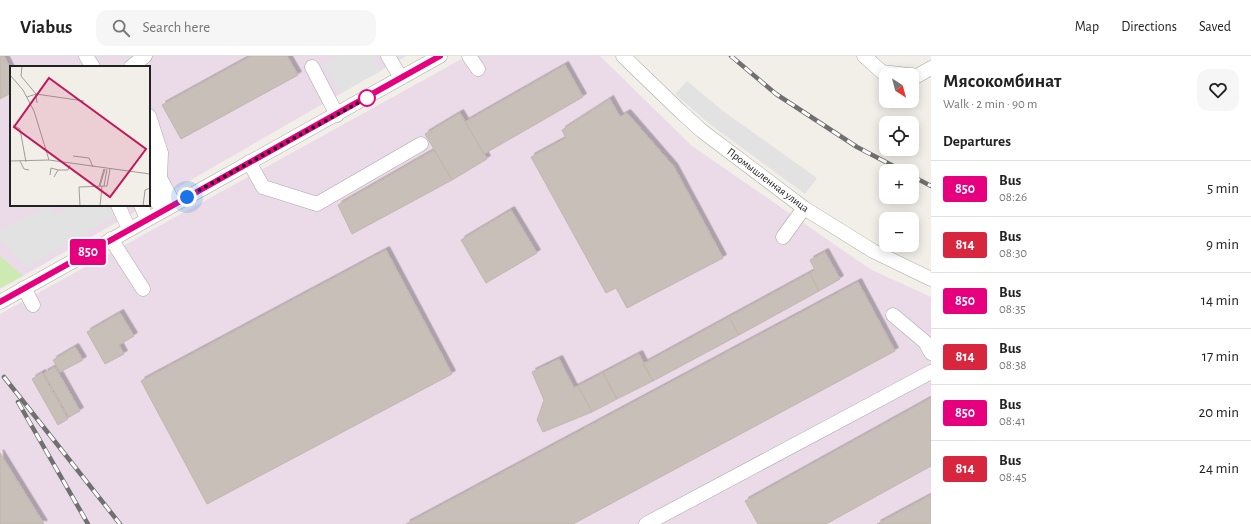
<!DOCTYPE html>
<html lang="en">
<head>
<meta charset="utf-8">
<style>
  :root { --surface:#fff; --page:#f6f6f6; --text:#222; --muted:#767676; --line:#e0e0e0 }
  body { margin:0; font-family:"Alegreya Sans",sans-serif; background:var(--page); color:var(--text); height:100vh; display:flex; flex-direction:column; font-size:15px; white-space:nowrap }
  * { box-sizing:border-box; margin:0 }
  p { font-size:13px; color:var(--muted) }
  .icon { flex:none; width:22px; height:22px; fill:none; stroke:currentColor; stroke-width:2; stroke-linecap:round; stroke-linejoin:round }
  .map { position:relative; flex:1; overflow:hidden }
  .side { display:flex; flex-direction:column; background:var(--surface); width:320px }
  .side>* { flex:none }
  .badge { padding:0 8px; border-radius:3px; font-size:14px; line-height:26px }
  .needle { width:26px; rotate:144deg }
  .controls { position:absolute; left:879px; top:12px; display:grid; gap:8px }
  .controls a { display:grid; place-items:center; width:40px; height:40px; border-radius:8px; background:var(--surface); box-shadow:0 2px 10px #0003; font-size:20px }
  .you { position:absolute; width:20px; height:20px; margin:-10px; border:3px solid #fff; border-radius:50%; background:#1a73e8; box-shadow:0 0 0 6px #1a73e833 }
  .map>.badge { position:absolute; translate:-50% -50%; box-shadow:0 0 0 2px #fff }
  h2 { padding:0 12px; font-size:15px; line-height:36px }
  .round { display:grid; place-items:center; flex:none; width:42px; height:42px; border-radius:12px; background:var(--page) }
  .overview { display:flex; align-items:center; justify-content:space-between; height:68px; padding:0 12px }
  h1 { font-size:19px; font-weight:700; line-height:30px }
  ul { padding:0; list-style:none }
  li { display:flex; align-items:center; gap:12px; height:56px; padding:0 12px; border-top:1px solid var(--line) }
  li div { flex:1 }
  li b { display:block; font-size:15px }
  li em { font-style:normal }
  li .badge { min-width:44px; font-weight:700; text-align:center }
  header { display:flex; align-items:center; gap:24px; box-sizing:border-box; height:56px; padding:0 20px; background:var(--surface); border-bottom:1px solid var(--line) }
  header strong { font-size:19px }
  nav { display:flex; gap:22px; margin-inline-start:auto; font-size:14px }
  .search { width:280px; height:36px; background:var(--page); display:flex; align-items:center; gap:10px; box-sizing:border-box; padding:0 14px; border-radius:12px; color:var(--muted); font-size:15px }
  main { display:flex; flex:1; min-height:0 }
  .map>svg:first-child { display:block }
  .industrial { fill:#ebdbe8 }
  .grass { fill:#cdebb0 }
  .parking { fill:#e2e2e2 }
  .building { fill:#c7bfb8; stroke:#c4b6ab; filter:url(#shadow) }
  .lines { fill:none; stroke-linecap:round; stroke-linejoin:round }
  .minor-casing { stroke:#a9a9a9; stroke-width:15 }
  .minor { stroke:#fff; stroke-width:14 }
  .rail-casing { stroke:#707070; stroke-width:4.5 }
  .rail { stroke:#fff; stroke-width:3; stroke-dasharray:9; stroke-linecap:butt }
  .line-casing { stroke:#fff; stroke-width:9 }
  .line { stroke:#e6007e; stroke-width:6 }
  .walk { stroke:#222; stroke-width:4; stroke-dasharray:0 7.2 }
  .stop-dot { fill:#fff; stroke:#e6007e; stroke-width:2 }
  .labels { text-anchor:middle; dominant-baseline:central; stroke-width:3; stroke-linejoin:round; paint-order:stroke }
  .street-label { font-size:11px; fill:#222; stroke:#fff }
  .inset-road { fill:none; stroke:#9f9d99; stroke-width:1 }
  .view { fill:#c2185b; fill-opacity:0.15; stroke:#c2185b; stroke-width:2 }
  .inset-edge { fill:none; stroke:#222; stroke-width:2 }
</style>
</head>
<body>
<header>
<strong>Viabus</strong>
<div class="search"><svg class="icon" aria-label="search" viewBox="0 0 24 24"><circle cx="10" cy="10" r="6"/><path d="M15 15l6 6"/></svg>Search here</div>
<nav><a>Map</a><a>Directions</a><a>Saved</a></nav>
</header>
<main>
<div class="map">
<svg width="931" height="468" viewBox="0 0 931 468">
  <defs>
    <filter id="shadow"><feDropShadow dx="3.5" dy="-3.5" stdDeviation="0" flood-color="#0004"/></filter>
  </defs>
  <rect width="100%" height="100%" fill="#f2efe9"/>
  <path class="industrial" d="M0,0H406L149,148V11H11V149H147L0,233Z
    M467,0H600L692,90L870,213L931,241V468H0V258Z"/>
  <path class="grass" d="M0,200L23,220L0,232Z"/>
  <path class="parking" d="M339,0H372L381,15L340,37L324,9Z
    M687,25L723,55L817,122L805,138L711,69L675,38Z
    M49,149L55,159L75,149H111L117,159L27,211L0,184V175Z"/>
  <path class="building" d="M0,0H4L11,14V37L0,43Z
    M251,0H287L298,19L181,83L162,49Z
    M565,9L583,41L484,98L465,66Z
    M610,43L620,61L627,57L674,111L723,202L627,252L616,232L606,237L531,101L566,82L562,74Z
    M460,57L487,103L452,124L425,78Z
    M434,94L452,124L352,178L338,149Z
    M511,154L537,197L486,227L461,184Z
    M386,194L452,318L207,448L141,325Z
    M825,196L840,223L819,235L810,217L815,214L810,204Z
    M810,217L819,235L739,279L729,261Z
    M858,226L895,295L573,468H406Z
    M120,257L134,280L119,289L124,298L105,308L87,276Z
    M729,261L739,279L653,325L643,308Z
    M75,291L83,304L60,316L53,304Z
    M639,298L653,325L617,343L603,317Z
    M559,303L574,332L578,330L592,356L543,376L537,364L544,344L532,316Z
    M55,311L80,355L69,361L44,317Z
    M42,317L68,363L58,369L32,323Z
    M603,317L617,343L592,356L578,330Z
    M931,342V410L826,468H758L745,445Z
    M0,397L44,468H0Z
    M931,439V468H877Z"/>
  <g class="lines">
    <defs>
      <path id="minor" d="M86,0L93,11
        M388,0L401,22
        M469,0L478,13
        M623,0L681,56L702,75L804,152L873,195L931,223
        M864,0L882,16L908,19
        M131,11L145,0
        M312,11L337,59
        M912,19L917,20L931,12
        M149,60L161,97L160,122L174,148
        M149,96V128
        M249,106L263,131L317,148L421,88
        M149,130L162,155
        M118,149L129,173
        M141,149L147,163
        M783,181L804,152
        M111,183L143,233
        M24,232L33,249
        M0,246C146,163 294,83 440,0
        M893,259L925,286L931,297
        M646,468L931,316"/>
    </defs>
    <use href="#minor" class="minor-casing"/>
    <use href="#minor" class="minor"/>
    <defs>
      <path id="rail" d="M731,0L776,38L857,91L903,115
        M912,120L931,130
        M4,321L120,468
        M18,346L88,468"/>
    </defs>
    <use href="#rail" class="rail-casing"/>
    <use href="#rail" class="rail"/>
  </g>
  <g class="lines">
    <defs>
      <path id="line" d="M0,246C146,163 294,83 440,0"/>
    </defs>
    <use href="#line" class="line-casing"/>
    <use href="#line" class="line"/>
    <path class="walk" d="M187,141L367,42"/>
  </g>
  <circle class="stop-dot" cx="367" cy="42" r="8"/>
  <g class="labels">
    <g class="street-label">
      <text transform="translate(768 124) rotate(37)">Промышленная улица</text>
    </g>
  </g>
  <g transform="translate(10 10)">
    <rect width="140" height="140" fill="#f2efe9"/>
    <path class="inset-road" d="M12,0L11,10L26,28L74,35M0,9L13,24L24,45L39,94M17,31L26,28L27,37M3,59L10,63L16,96M63,90L79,92L83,101M0,95L39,94L140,108M10,95L14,103L19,104M40,109L41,102L48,104M44,111L48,104H58L60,99M89,120L94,103M90,120L95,103M94,120L97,103M70,140L69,121L97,120L100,103M90,140L92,120M133,140L135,124L140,122"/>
    <path class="view" d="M39,12L136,83L100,131L4,61Z"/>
    <rect width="140" height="140" class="inset-edge"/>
  </g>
</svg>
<div class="controls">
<a><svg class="needle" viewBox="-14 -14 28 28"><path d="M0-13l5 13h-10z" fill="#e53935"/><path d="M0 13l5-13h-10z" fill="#767676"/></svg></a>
<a><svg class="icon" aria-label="locate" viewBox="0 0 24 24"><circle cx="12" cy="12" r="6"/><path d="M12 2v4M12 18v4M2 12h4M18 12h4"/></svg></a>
<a>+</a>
<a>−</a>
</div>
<div class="you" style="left:187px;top:141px"></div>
<b class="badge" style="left:88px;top:196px;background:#e6007e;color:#fff">850</b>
</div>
<section class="side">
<div class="overview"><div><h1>Мясокомбинат</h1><p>Walk · 2 min · 90 m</p></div><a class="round"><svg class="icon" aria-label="heart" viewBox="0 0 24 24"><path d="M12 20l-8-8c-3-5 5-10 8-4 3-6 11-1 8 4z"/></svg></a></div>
<h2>Departures</h2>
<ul>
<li><span class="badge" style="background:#e6007e;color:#fff">850</span><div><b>Bus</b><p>08:26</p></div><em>5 min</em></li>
<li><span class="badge" style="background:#d7263d;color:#fff">814</span><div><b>Bus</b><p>08:30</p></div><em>9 min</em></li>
<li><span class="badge" style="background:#e6007e;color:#fff">850</span><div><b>Bus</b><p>08:35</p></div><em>14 min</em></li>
<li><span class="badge" style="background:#d7263d;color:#fff">814</span><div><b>Bus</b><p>08:38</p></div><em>17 min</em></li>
<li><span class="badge" style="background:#e6007e;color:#fff">850</span><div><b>Bus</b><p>08:41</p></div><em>20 min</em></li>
<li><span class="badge" style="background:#d7263d;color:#fff">814</span><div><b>Bus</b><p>08:45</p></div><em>24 min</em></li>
</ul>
</section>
</main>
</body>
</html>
